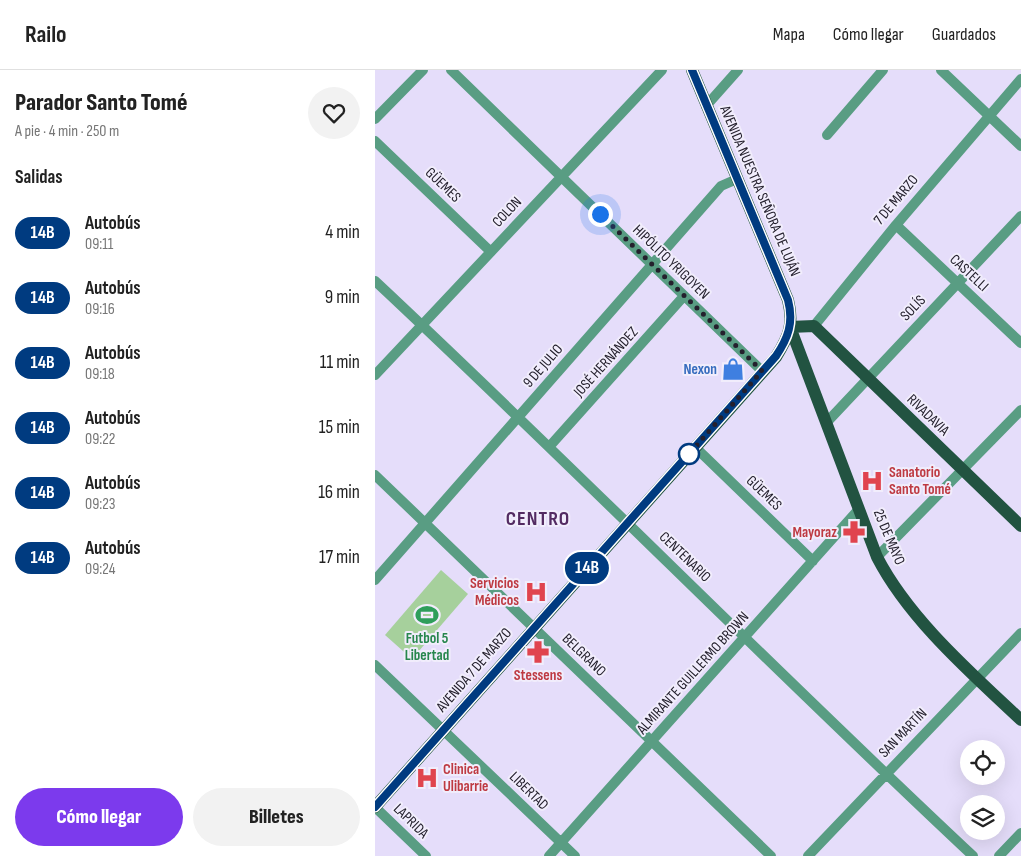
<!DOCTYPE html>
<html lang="es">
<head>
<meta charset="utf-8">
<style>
  :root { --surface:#fff; --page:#f2f2f2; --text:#222; --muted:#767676; --line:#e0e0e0; --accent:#7c3aed }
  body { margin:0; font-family:"Sofia Sans Condensed",sans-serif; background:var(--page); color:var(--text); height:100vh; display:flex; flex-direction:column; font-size:19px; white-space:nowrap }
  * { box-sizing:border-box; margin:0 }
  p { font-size:16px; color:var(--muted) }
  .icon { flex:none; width:28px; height:28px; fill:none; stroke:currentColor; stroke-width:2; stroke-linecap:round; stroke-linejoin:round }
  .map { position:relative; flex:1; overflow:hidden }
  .side { display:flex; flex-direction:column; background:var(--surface); width:375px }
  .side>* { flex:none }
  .badge { padding:0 10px; border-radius:16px; font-size:18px; line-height:32px }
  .fabs { position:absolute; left:585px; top:670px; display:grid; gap:10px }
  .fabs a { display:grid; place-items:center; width:45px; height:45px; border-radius:50%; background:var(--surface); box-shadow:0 5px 20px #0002; font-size:25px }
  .you { position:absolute; width:25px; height:25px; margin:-12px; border:4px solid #fff; border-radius:50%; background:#1a73e8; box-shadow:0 0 0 8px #1a73e833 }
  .map>.badge { position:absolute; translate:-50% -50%; box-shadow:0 0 0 2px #fff }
  h2 { padding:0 15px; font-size:19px; line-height:45px }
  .round { display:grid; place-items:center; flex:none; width:52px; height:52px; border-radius:26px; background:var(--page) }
  .headline { display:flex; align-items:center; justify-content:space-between; height:85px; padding:0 15px }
  h1 { font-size:24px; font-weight:800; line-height:38px }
  .action { display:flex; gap:10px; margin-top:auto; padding:10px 15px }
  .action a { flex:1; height:58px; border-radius:30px; background:var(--accent); color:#fff; font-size:20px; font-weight:800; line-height:58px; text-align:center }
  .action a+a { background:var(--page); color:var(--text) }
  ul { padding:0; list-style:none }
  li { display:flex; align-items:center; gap:15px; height:65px; padding:0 15px }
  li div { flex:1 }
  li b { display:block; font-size:19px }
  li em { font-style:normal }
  li .badge { min-width:55px; font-weight:700; text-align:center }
  header { display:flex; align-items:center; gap:30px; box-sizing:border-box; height:70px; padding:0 25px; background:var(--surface); border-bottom:1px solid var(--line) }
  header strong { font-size:24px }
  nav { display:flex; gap:28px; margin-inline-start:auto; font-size:18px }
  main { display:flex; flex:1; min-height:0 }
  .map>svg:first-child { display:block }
  .green { fill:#a6d09c }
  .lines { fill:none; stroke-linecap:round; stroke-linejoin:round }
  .minor { stroke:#599d83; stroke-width:10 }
  .major { stroke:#225341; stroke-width:12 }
  .line-casing { stroke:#fff; stroke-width:11 }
  .line { stroke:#003b80; stroke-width:8 }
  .walk { stroke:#24202d; stroke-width:5; stroke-dasharray:0 9 }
  .stop-dot { fill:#fff; stroke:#003b80; stroke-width:2.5 }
  .labels { text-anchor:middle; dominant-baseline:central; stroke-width:4; stroke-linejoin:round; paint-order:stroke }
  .street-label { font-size:15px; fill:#24202d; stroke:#f1edfc }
  .shop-label { font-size:15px; font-weight:bold; fill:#366cbe; stroke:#f1edfc; text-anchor:end }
  .health-label { font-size:15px; font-weight:bold; fill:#be3a42; stroke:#f1edfc; text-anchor:start }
  .leisure-label { font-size:15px; font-weight:bold; fill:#27864d; stroke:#f1edfc }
  .district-label { font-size:20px; font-weight:bold; letter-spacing:1px; fill:#532b62; stroke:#f1edfc }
</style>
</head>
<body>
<header>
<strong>Railo</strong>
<nav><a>Mapa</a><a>Cómo llegar</a><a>Guardados</a></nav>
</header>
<main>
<section class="side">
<div class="headline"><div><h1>Parador Santo Tomé</h1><p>A pie · 4 min · 250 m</p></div><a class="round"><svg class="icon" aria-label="heart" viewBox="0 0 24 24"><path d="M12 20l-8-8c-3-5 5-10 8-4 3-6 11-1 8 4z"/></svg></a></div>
<h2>Salidas</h2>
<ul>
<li><span class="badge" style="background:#003b80;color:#fff">14B</span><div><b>Autobús</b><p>09:11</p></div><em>4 min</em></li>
<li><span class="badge" style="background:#003b80;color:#fff">14B</span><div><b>Autobús</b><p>09:16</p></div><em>9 min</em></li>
<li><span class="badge" style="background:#003b80;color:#fff">14B</span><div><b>Autobús</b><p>09:18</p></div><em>11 min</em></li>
<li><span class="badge" style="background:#003b80;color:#fff">14B</span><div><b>Autobús</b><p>09:22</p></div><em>15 min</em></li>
<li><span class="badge" style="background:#003b80;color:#fff">14B</span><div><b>Autobús</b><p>09:23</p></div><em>16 min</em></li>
<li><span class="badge" style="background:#003b80;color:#fff">14B</span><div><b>Autobús</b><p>09:24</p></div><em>17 min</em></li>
</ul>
<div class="action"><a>Cómo llegar</a><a>Billetes</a></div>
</section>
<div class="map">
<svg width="646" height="786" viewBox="0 0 646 786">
  <rect width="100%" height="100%" fill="#e5ddfa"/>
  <path class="green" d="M66,500L93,524L37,589L10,565Z"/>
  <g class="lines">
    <path class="minor" d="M76,0L387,301
      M566,0L646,76
      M331,36L363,0
      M0,49L48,0
      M452,65L508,0
      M0,71L115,181
      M521,155L646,273
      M0,211C202,400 396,597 598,786
      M439,256L521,155L646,9
      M0,305L287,0
      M452,352L646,146
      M174,377L309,226
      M320,377L438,491
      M0,405L396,786
      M502,487L646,340
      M0,510L346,116L362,109
      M0,595L200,786
      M0,737L51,786
      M174,786L484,439
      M433,786L646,563
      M624,786L646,763"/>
    <path class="major" d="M415,257L502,487C534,549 595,602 646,650
      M415,257L439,256L646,456
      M0,737L401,287C414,266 419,254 413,230L317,0"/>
  </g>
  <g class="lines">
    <defs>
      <path id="line" d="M0,737L401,286C413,268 419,253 413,230L317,0"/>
    </defs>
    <use href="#line" class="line-casing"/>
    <use href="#line" class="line"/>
    <path class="walk" d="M225,144L387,301L314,384"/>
  </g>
  <defs>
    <symbol id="shop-bare" viewBox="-9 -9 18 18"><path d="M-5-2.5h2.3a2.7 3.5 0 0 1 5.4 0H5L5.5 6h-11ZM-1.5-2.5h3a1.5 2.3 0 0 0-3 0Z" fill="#3f7fe0" stroke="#f1edfc" stroke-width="2.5" paint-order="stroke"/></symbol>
    <symbol id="hospital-bare" viewBox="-9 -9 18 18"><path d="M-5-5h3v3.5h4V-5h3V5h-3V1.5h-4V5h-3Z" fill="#e0444e" stroke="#f1edfc" stroke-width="2.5" paint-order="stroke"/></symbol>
    <symbol id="pharmacy-bare" viewBox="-9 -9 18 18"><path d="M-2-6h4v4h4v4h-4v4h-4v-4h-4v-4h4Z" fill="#e0444e" stroke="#f1edfc" stroke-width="2.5" paint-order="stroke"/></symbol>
    <symbol id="stadium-bare" viewBox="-9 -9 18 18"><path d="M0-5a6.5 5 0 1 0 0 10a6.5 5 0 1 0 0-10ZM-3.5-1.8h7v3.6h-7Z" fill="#2e9e5b" stroke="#f1edfc" stroke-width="2.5" paint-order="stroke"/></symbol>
  </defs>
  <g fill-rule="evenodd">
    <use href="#shop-bare" x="342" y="283" width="32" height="32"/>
    <use href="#hospital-bare" x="481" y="395" width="32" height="32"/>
    <use href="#pharmacy-bare" x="463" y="446" width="32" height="32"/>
    <use href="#hospital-bare" x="145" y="506" width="32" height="32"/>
    <use href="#stadium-bare" x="36" y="529" width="32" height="32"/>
    <use href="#pharmacy-bare" x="147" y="566" width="32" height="32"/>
    <use href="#hospital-bare" x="36" y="692" width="32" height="32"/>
  </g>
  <circle class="stop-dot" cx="314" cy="384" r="10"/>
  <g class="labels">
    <g class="street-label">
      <text transform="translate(68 115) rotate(44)">GÜEMES</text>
      <text transform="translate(385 121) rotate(67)">AVENIDA NUESTRA SEÑORA DE LUJÁN</text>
      <text transform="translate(521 130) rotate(-50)">7 DE MARZO</text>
      <text transform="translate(132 142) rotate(-47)">COLON</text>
      <text transform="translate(296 192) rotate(44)">HIPÓLITO YRIGOYEN</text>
      <text transform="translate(594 203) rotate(43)">CASTELLI</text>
      <text transform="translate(538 238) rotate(-46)">SOLÍS</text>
      <text transform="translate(231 292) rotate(-48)">JOSÉ HERNÁNDEZ</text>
      <text transform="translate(168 296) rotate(-49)">9 DE JULIO</text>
      <text transform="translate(553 345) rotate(44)">RIVADAVIA</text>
      <text transform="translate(389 423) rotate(44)">GÜEMES</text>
      <text transform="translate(514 467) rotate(67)">25 DE MAYO</text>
      <text transform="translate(310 487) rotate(44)">CENTENARIO</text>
      <text transform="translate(209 585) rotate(44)">BELGRANO</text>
      <text transform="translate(99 600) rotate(-49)">AVENIDA 7 DE MARZO</text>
      <text transform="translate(318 603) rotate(-48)">ALMIRANTE GUILLERMO BROWN</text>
      <text transform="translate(528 663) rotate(-46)">SAN MARTÍN</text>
      <text transform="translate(154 721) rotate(44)">LIBERTAD</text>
      <text transform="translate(36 751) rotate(44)">LAPRIDA</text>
    </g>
    <g class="shop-label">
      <text x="342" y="299">Nexon</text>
    </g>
    <g class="health-label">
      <text x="514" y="402">Sanatorio<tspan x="514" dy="17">Santo Tomé</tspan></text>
      <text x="462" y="462" text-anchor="end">Mayoraz</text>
      <text x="144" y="513" text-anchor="end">Servicios<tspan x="144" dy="17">Médicos</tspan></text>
      <text x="163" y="605" text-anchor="middle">Stessens</text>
      <text x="68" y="699">Clinica<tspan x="68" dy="17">Ulibarrie</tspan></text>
    </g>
    <g class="leisure-label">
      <text x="52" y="568">Futbol 5<tspan x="52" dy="17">Libertad</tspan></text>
    </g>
    <g class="district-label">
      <text x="163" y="449">CENTRO</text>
    </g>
  </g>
</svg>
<div class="fabs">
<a><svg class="icon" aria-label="locate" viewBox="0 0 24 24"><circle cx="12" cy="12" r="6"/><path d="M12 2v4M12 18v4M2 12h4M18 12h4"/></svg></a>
<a><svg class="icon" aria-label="layers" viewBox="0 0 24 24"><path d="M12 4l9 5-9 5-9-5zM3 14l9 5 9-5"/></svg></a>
</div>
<div class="you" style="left:225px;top:144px"></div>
<b class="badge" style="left:212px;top:498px;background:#003b80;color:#fff">14B</b>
</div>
</main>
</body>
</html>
